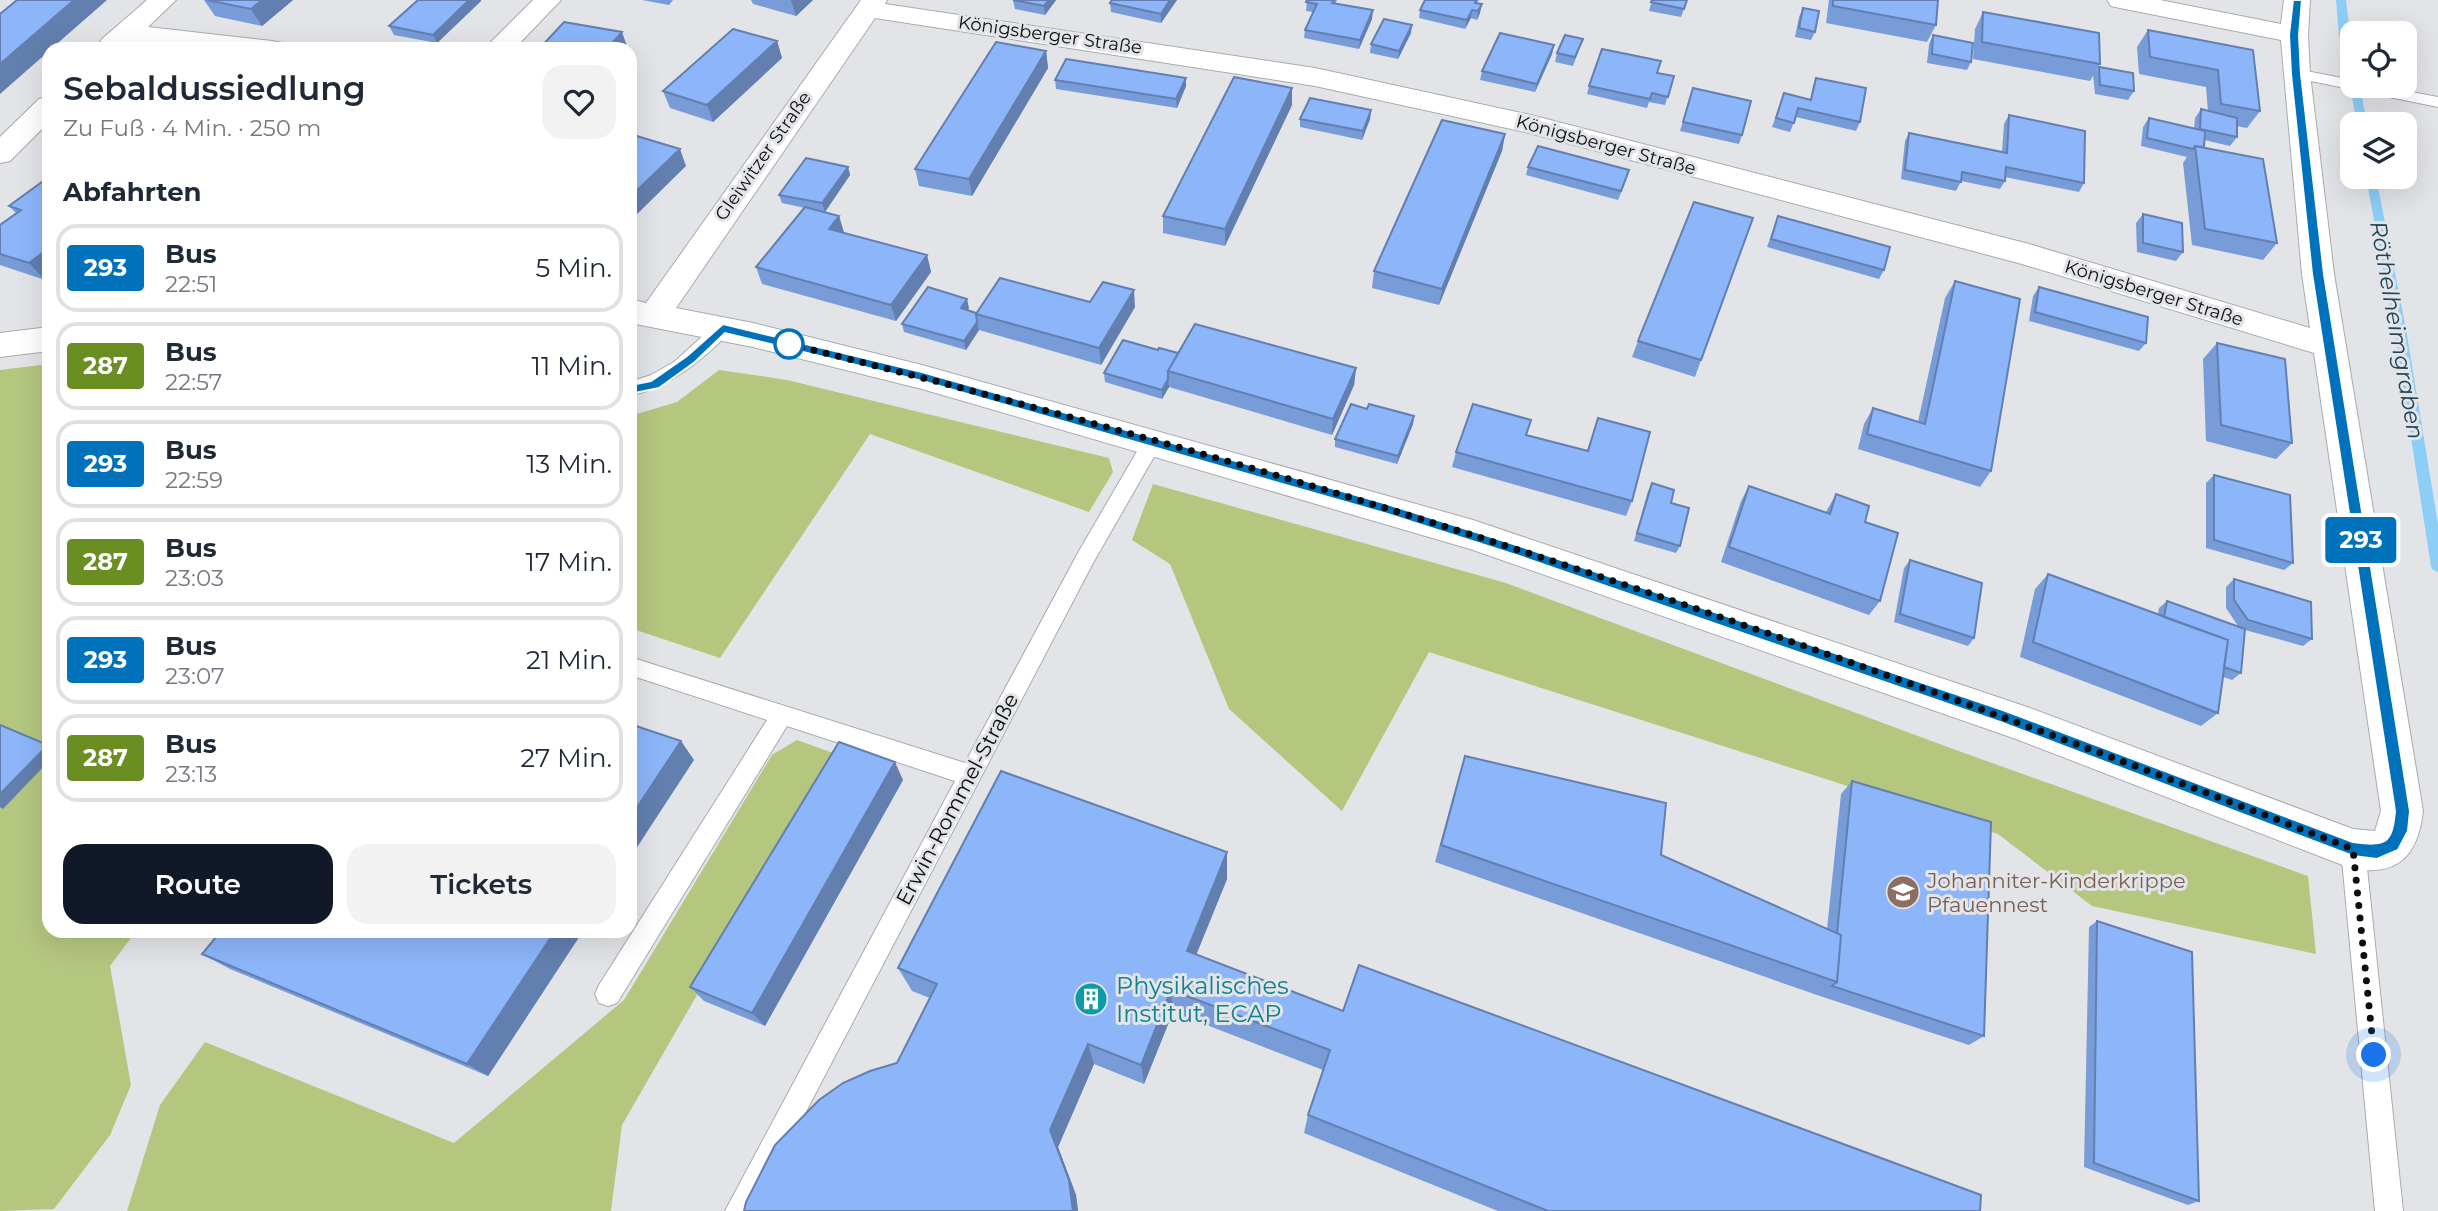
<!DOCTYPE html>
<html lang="de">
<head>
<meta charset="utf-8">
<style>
  :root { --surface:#fff; --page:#f2f2f3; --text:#1f2937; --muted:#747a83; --line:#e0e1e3; --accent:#111827 }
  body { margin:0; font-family:Montserrat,sans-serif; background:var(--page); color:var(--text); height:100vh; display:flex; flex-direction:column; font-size:26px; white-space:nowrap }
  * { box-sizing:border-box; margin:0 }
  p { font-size:23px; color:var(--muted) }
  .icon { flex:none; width:38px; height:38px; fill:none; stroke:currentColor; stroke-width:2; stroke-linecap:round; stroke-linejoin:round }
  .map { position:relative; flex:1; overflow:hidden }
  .panel { position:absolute; left:42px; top:42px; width:595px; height:896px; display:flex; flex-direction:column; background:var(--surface); border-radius:21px; box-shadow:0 7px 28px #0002 }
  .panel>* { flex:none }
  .badge { padding:0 14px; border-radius:5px; font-size:24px; line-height:46px }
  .fabs { position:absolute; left:2340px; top:21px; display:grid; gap:14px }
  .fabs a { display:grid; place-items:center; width:77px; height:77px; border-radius:14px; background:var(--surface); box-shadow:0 7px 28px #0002; font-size:35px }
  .you { position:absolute; width:35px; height:35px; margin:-18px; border:5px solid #fff; border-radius:50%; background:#1a73e8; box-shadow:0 0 0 10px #1a73e833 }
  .map>.badge { position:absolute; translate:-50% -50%; box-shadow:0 0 0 4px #fff }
  h2 { padding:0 21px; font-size:26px; line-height:63px }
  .round { display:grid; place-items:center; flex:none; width:74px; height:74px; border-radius:21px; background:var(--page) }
  .overview { display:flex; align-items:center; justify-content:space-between; height:119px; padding:0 21px }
  h1 { font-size:33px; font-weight:600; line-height:52px }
  .cta { display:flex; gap:14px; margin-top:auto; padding:14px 21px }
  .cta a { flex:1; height:80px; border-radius:21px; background:var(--accent); color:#fff; font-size:28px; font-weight:600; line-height:80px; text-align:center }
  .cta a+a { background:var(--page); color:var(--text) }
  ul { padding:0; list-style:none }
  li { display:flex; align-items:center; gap:21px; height:88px; margin:0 14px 10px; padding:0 7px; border:4px solid var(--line); border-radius:21px }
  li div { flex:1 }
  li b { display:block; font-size:26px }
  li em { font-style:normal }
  li .badge { min-width:77px; font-weight:700; text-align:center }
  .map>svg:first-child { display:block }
  .green { fill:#b5c67f }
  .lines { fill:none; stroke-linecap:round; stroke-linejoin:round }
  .stream { fill:#8dcef7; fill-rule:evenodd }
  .service-casing { stroke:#a8abae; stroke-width:2 }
  .minor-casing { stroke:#a8abae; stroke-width:2 }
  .service { fill:#fff; fill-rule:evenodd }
  .minor { fill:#fff; fill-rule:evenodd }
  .wall { fill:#789cd7 }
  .shaded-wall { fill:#627faf }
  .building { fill:#8cb5fa; stroke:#627faf; stroke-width:2 }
  .line { fill:#0072bc; stroke:#fff; stroke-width:2 }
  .walk { stroke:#0c0d0e; stroke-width:7; stroke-dasharray:0 12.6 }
  .stop-dot { fill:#fff; stroke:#0072bc; stroke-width:3.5 }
  .labels { text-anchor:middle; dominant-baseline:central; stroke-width:6; stroke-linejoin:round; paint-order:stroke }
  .far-street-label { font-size:18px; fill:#0c0d0e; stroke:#e2e4e8 }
  .street-label { font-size:21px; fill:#0c0d0e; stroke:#e2e4e8 }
  .education-label { font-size:21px; fill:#785e54; stroke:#e2e4e8; text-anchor:start }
  .water-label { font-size:23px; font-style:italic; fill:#20445a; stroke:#e2e4e8 }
  .near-culture-label { font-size:24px; fill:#0d838f; stroke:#e2e4e8; text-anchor:start }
</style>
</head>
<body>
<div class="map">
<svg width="2438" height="1211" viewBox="0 0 2438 1211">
  <rect width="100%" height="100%" fill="#e2e4e8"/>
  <path class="green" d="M49,364V931H136L110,966L131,1085L110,1135L54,1209L0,1211V370Z
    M719,370L787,380L1109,458L1113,472L1089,512L870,434L720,658L630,628V416L677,402Z
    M1153,484L1506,583L1953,749L2308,876L2316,954L2092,906L1998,834L1429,652L1342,811L1229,709L1170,564L1132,540Z
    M797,740L836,754L622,1125L611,1211H127L160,1105L205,1042L454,1143L624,1000L772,755Z"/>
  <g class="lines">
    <path class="stream" d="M2336,0H2346L2352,49V72L2347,69L2339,35Z
      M2352,84V86H2360L2367,124H2357L2350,86Z
      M2366,177H2376L2406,329L2438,524V572L2433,570L2431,566L2394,329Z"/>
    <defs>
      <path id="service" d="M2296,69L2352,80V86H2380L2438,97V107L2291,77L2288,74Z
        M723,322L729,323L732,328L729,333C699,363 672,385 630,396V382L651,375L674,362L717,323Z
        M1153,434L1160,436L1163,441L1093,563L754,1211H725L955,781L787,726L617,1003L608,1006L599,1003L595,994L599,985L767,720L630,675V657L965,763L1079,551L1146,436Z
        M2353,838L2361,841L2365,849L2403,1211H2375L2341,849L2345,841Z"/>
      <path id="minor" d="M147,0H176L148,27L272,41L282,43L286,49H196L132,42L124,49H101L98,45L102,39Z
        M533,0H561L514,49H484Z
        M861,0H887L885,4L1315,68L1531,115L2029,244L2310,328L2302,274L2281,40L2120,8L2111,6L2107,0H2160L2281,24L2284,0H2310L2308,35L2310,74L2334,274L2423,811C2418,855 2399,876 2353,869L2016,739L1470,549L922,389L753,347L630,323V299L646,303ZM875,18L1315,86L1529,133L2022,264L2314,353L2381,811L2375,831L2353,829L2027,707L1473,520L922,365L753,323L676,308Z
        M49,96V122L10,161L0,163V137L39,99Z
        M49,327V351L0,357V333Z"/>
    </defs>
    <use href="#service" class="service-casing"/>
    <use href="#minor" class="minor-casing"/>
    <use href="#service" class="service"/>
    <use href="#minor" class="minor"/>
  </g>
  <path class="wall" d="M204,0H293L262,26L215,16Z
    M418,0H481V1L437,43L394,35L389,26Z
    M642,0H673L669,5Z
    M751,0H813L796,16L753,4Z
    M1013,0H1056L1045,15L1015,9Z
    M1112,0H1177L1161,23L1111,12L1110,3Z
    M1307,0H1337L1335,4L1372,19L1359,49L1304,38L1305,30L1313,12L1306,11Z
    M1425,0H1479L1477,3L1480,13L1477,20L1471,18L1465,29L1419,18L1420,10Z
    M1652,0H1687L1681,17L1649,11Z
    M1829,0H1938L1936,25L1927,42L1826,23Z
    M1803,8L1815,32L1811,40L1795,37L1799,17Z
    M1983,12L2100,64L2090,81L1973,59L1975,29Z
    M2148,30L2253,50L2260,111L2247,128L2237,126V137L2230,146L2204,140V147L2277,243L2263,260L2192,245L2183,163L2187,157L2141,146L2143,127L2149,118L2194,129L2195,118L2201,109L2208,111L2206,87L2139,74L2137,47Z
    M1411,33L1398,59L1370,53L1371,44Z
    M1933,35L1971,62L1967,70L1927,63L1929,44Z
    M1583,39L1573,66L1555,62L1557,53Z
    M777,41L782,58L713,122L670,108L663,91Z
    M1554,45L1552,54L1535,92L1480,80L1482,71Z
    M1046,51L1048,68L972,196L919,186L915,169Z
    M2099,67L2134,91L2128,100L2095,94L2093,75Z
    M1674,76L1665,105L1649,102L1647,108L1587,94L1589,86Z
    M1816,78L1860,122L1856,131L1796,117L1790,132L1772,127L1784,93L1810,100L1813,86Z
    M1055,80L1186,86L1177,108L1056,89Z
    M1693,88L1742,135L1739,144L1680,131Z
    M1292,105L1225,246L1163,233V216Z
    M1371,110L1370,119L1362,140L1300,127V119Z
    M2009,115L2084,183L2079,192L2005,177V181L2000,189L1961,181L1956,191L1901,179L1905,141L1909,133L2002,152L2004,124Z
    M1505,134L1502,151L1439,305L1372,288L1374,271Z
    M848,167L850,175L825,212L839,216L844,233L927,255L931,272L896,321L762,284L756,267L805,208L782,203L779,195Z
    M1528,167L1627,178L1618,200L1526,175Z
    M49,185V277L45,280L0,265V225L16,213L9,206Z
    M2143,214L2183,252L2176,261L2137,252L2136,223Z
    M1778,216L1884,270L1879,279L1767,247Z
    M1955,281L1991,471L1980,487L1858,449L1864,424L1873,408L1918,422L1945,298Z
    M2039,287L2146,343L2139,351L2029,321L2033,296Z
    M1090,302L1135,307L1101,365L979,330L966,350L904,332L902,324L969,308L967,310L976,313Z
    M1638,341L1701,360L1695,377L1632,357Z
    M2217,343L2292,443L2276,459L2206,441L2203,359Z
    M1158,350L1178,353L1356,368L1354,385L1332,435L1169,387L1162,399L1105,382L1104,373Z
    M1367,409L1414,416L1413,424L1397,464L1335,447V439Z
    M1598,418L1632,501L1626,516L1452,467L1456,452L1531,420L1526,435L1587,451Z
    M2214,475L2293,563L2284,570L2206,548V483Z
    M1652,483L1671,503L1680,546L1676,553L1634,541L1648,491Z
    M1749,486L1826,512L1836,494L1865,522L1880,601L1869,615L1721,562L1741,501Z
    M1910,560L1974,638L1968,646L1894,622L1904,568Z
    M2048,574L2158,614L2159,608L2167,601L2238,626L2226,608V587L2234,579L2312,639L2303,646L2245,630L2241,673L2232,680L2223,677L2218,713L2201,726L2020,657L2035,589Z
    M1465,756L1661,855L1827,929L1841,794L1852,781L1984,1036L1969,1045L1820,996L1435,862L1459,775Z
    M903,780L765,1026L704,1001L690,987Z
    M1227,852V879L1196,955L1343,1011L1980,1211H1498L1304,1133L1308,1115L1323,1070L1173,1012L1144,1084L1094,1064L1058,1147L1076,1195L1078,1211H744L897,1063L930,998L912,991L898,968Z
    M2097,921L2199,1201L2188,1205L2084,1167L2089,927Z
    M221,931H583L488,1076L230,969L202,954Z"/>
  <path class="shaded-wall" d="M74,0H107L51,49H49V51L0,94V64Z
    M262,0H293L262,26L251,9Z
    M469,0H481V1L437,43L433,35Z
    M791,0H813L796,16Z
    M1049,0H1056L1045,15L1044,6Z
    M1170,0H1177L1161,23V14Z
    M1482,4L1480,13L1477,20L1478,11Z
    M1373,10L1372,19L1359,49L1360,40Z
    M1472,10L1471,18L1465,29L1467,20Z
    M1412,25L1411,33L1398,59L1399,51Z
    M622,32L628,49H607Z
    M777,41L782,58L713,122L707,105Z
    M1554,45L1552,54L1535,92L1537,84Z
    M1046,51L1048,68L972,196L969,179Z
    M1186,78V86L1177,108L1176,99Z
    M1292,88V105L1225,246V229Z
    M1371,110L1370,119L1362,140L1363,131Z
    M1505,134L1502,151L1439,305L1442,289Z
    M680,149L686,166L630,221V197Z
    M848,167L850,175L825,212L822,203Z
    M839,216L844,233L829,229Z
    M49,248V277L45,280L29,263Z
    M927,255L931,272L896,321L891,305Z
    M1134,290L1135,307L1101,365L1099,348Z
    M967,299L969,308L963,317L961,308Z
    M977,322L979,330L966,350L964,341Z
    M1356,368L1354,385L1332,435L1333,419Z
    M1168,379L1169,387L1162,399V390Z
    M1414,416L1413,424L1397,464L1398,456Z
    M681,741L694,760L630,858V818Z
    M48,745L49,746V761L3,809L0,807V794Z
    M895,762L903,780L765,1026L752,1013Z
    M1227,852V879L1188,975L1187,951Z
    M555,931H583L488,1076L467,1064Z
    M1171,990L1173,1012L1144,1084L1141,1065Z
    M1088,1044L1094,1064L1058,1147L1076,1195L1078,1211H1073L1050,1130Z"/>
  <path class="building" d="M17,0H74L0,64V14Z
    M207,0H262L251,9Z
    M418,0H469L433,35L389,26Z
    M1013,0H1049L1044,6Z
    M1112,0H1170L1161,14L1110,3Z
    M1307,0H1334L1332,3L1373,10L1360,40L1305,30L1317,4L1306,2Z
    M1425,0H1476L1475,3L1482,4L1478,11L1472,10L1467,20L1420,10Z
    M1652,0H1687L1684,9L1651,2Z
    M1833,0H1938L1936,25L1833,6Z
    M1803,8L1819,11L1815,32L1799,28Z
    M1983,12L2099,33L2100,64L1982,42Z
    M1384,19L1412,25L1399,51L1371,44Z
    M564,22L622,32L607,49H539Z
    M733,29L777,41L707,105L663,91Z
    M2148,30L2253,50L2260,111L2221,104L2218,70L2150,57Z
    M1500,33L1554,45L1537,84L1482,71Z
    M1565,35L1583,39L1575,57L1557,53Z
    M1933,35L1973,43L1971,62L1932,54Z
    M996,42L1046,51L969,179L915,169Z
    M1602,49L1661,61L1657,73L1674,76L1668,97L1652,93L1650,99L1589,86Z
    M1066,59L1186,78L1176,99L1055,80Z
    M2099,67L2133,73L2134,91L2100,85Z
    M1234,77L1292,88L1225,229L1163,216Z
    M1816,78L1866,88L1860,122L1798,108L1794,123L1776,118L1784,93L1811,100Z
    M1693,88L1751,101L1742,135L1683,122Z
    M1310,98L1371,110L1363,131L1300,119Z
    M2201,109L2237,118V137L2200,129Z
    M2009,115L2085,131L2084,183L2006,167L2005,181L1962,172L1961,182L1905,170L1909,133L2007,153Z
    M2149,118L2205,131L2204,147L2195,146L2193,149L2147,138Z
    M1442,120L1505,134L1442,289L1374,271Z
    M630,134L680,149L630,197Z
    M1538,146L1629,170L1621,191L1528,167Z
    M2195,146L2263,159L2277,243L2205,229Z
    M806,158L848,167L822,203L779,195Z
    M42,182L49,185V248L29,263L0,254V225L21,210L9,206Z
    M1694,202L1753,218L1701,360L1638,341Z
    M805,207L839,216L829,229L927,255L891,305L756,267Z
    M2143,214L2182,223L2183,252L2143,243Z
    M1778,216L1890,247L1884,270L1771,239Z
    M1000,278L1090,302L1103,282L1134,290L1099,348L976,314Z
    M1955,281L2020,299L1991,471L1867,434L1873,408L1925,424Z
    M928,287L967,299L961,308L976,313V314L977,322L964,341L902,324Z
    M2039,287L2148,317L2146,343L2035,312Z
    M1195,324L1356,368L1333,419L1168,371Z
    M1123,340L1158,350L1159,348L1178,353L1168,371V379L1162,390L1104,373Z
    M2217,343L2285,359L2292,443L2221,425Z
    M1351,404L1367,409L1369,404L1414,416L1398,456L1335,439Z
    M1473,404L1531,420L1526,435L1588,451L1598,418L1650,432L1632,501L1456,452Z
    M2214,475L2290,495L2293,563L2214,540Z
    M1652,483L1674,490L1671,503L1689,508L1680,546L1637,533Z
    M1749,486L1830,514L1836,494L1869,506L1865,522L1898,533L1880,601L1729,547Z
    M1910,560L1982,583L1974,638L1900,614Z
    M2048,574L2228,640L2218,713L2033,642Z
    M2234,579L2311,602L2312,639L2248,620L2234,600Z
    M2167,601L2245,629L2241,673L2224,667L2228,640L2164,617Z
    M630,724L681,741L630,818Z
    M0,725L48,745L0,794Z
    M839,742L895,762L752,1013L690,987Z
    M1465,756L1666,803L1661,855L1841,935L1837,982L1441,845Z
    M1001,771L1227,852L1187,951L1343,1011L1359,965L1981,1195L1980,1211H1548L1308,1115L1330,1050L1171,990L1141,1065L1088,1044L1050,1130L1069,1180L1073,1211H744L746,1202L775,1145L819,1100L843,1083L870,1071L897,1063L937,984L898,968Z
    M1852,781L1991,822L1984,1036L1832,986L1837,982L1841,935L1837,933Z
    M2097,921L2192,952L2199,1201L2094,1163Z
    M221,931H555L467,1064L202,954Z"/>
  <path class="line" d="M2293,0H2302L2299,35L2301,74L2324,274L2410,811L2408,831L2398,850L2377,859L2353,856L2000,722L1522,557L1384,513L922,381L725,333L695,362L659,388L630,394L624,389L626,386L651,381L687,356L723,324L922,372L1384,503L1523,547L2003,710L2353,842C2385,846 2392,845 2395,811L2312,274L2291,74L2289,35Z"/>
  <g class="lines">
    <path class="walk" d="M789,344L777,341C1011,399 1245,463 1475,536C1771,630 2063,737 2353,849L2374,1055"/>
  </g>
  <defs>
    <symbol id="school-disc" viewBox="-11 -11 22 22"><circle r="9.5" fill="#8d6e63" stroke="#e2e4e8"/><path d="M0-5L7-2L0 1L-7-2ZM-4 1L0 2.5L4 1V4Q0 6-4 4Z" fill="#fff"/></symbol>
    <symbol id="building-disc" viewBox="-11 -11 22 22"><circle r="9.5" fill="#0f9aa8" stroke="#e2e4e8"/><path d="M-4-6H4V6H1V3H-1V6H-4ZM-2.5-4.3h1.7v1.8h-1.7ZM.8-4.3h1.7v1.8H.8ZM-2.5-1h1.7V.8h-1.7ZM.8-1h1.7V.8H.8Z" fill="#fff"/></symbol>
  </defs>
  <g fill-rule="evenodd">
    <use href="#school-disc" x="1884" y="873" width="38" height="38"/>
    <use href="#building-disc" x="1072" y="980" width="38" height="38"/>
  </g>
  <circle class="stop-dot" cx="789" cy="344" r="14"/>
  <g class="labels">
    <g class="far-street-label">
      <text transform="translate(1050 35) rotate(8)">Königsberger Straße</text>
      <text transform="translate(1606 145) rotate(15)">Königsberger Straße</text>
      <text transform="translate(763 156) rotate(-55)">Gleiwitzer Straße</text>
      <text transform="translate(2154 293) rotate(17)">Königsberger Straße</text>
    </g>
    <g class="street-label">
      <text transform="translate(957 799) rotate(-62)">Erwin-Rommel-Straße</text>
    </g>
    <g class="education-label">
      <text x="1927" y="880">Johanniter-Kinderkrippe<tspan x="1927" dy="24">Pfauennest</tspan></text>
    </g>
    <g class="water-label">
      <text transform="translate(2397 330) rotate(80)">Röthelheimgraben</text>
    </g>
    <g class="near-culture-label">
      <text x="1116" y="985">Physikalisches<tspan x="1116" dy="28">Institut, ECAP</tspan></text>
    </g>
  </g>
</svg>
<div class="fabs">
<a><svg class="icon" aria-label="locate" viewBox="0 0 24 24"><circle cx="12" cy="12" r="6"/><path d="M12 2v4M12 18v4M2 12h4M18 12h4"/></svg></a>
<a><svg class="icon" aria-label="layers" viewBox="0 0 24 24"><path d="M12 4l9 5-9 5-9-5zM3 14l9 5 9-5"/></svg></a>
</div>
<div class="you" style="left:2374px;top:1055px"></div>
<b class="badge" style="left:2361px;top:540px;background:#0072bc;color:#fff">293</b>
<section class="panel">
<div class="overview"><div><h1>Sebaldussiedlung</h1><p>Zu Fuß · 4 Min. · 250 m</p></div><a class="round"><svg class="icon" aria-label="heart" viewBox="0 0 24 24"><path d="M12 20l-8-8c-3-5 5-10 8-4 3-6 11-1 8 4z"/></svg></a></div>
<h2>Abfahrten</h2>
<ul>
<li><span class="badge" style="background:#0072bc;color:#fff">293</span><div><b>Bus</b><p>22:51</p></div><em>5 Min.</em></li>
<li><span class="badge" style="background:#6b8e23;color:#fff">287</span><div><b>Bus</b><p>22:57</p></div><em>11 Min.</em></li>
<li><span class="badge" style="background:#0072bc;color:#fff">293</span><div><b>Bus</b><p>22:59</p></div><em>13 Min.</em></li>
<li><span class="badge" style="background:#6b8e23;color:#fff">287</span><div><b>Bus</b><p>23:03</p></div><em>17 Min.</em></li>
<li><span class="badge" style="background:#0072bc;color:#fff">293</span><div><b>Bus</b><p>23:07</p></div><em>21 Min.</em></li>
<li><span class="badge" style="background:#6b8e23;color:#fff">287</span><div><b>Bus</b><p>23:13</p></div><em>27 Min.</em></li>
</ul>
<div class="cta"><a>Route</a><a>Tickets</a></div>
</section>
</div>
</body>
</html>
